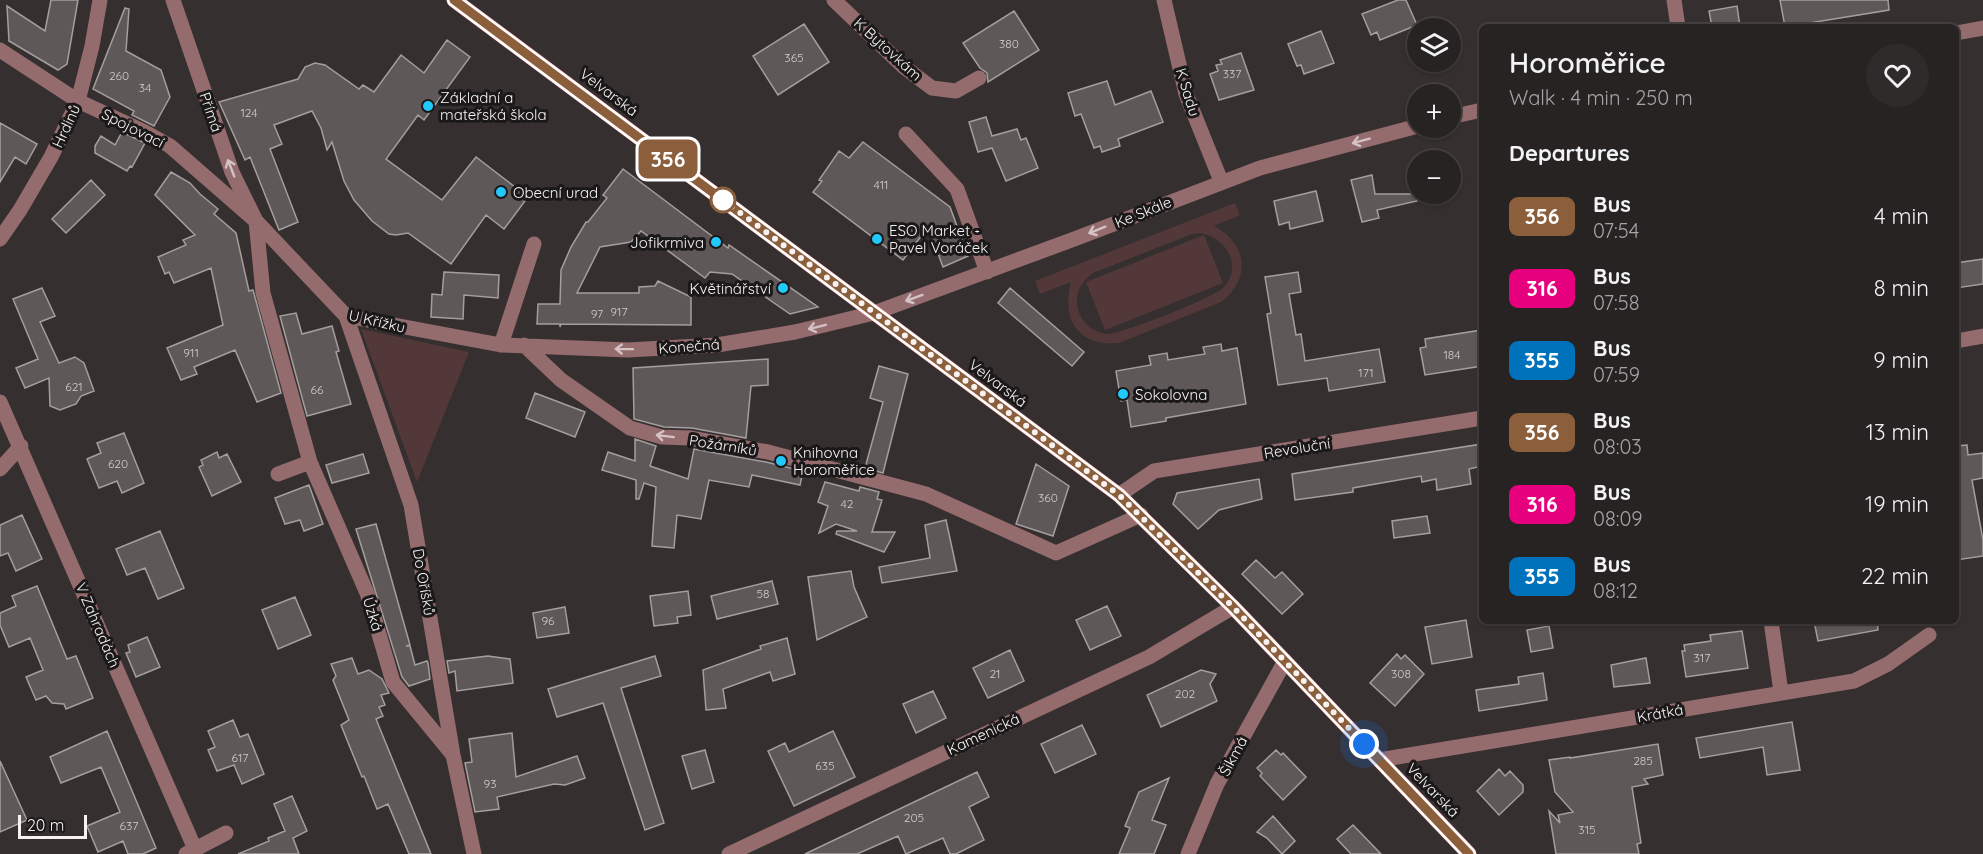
<!DOCTYPE html>
<html lang="en">
<head>
<meta charset="utf-8">
<style>
  :root { --surface:#282323; --page:#302b2b; --text:#f1f3f6; --muted:#a5a4a6; --line:#444041 }
  body { margin:0; font-family:Quicksand,sans-serif; background:var(--page); color:var(--text); height:100vh; display:flex; flex-direction:column; font-size:22px; white-space:nowrap }
  * { box-sizing:border-box; margin:0 }
  p { font-size:20px; color:var(--muted) }
  .icon { flex:none; width:33px; height:33px; fill:none; stroke:currentColor; stroke-width:2; stroke-linecap:round; stroke-linejoin:round }
  .map { position:relative; flex:1; overflow:hidden }
  .side { position:absolute; left:1479px; top:24px; width:480px; height:600px; display:flex; flex-direction:column; background:var(--surface); border-radius:9px; box-shadow:0 2px 4px #0004,0 0 0 2px var(--line) }
  .side>* { flex:none }
  .badge { padding:0 12px; border-radius:9px; font-size:21px; line-height:39px }
  .controls { position:absolute; left:1407px; top:18px; display:grid; gap:12px }
  .controls a { display:grid; place-items:center; width:54px; height:54px; border-radius:50%; background:var(--surface); box-shadow:0 2px 4px #0004,0 0 0 2px var(--line); font-size:30px }
  .scale { position:absolute; left:18px; bottom:15px; width:69px; box-sizing:border-box; padding-left:6px; border:3px solid #f6f2f2; border-top:0; font-size:16px; line-height:21px; white-space:nowrap; color:#f6f2f2; -webkit-text-stroke:4px #1a1818; paint-order:stroke }
  .you { position:absolute; width:30px; height:30px; margin:-15px; border:4px solid #fff; border-radius:50%; background:#1a73e8; box-shadow:0 0 0 9px #1a73e833 }
  .map>.badge { position:absolute; translate:-50% -50%; box-shadow:0 0 0 3px #fff }
  h2 { padding:0 30px; font-size:22px; line-height:54px }
  .round { display:grid; place-items:center; flex:none; width:63px; height:63px; border-radius:32px; background:var(--page) }
  .head { display:flex; align-items:center; justify-content:space-between; height:102px; padding:0 30px }
  h1 { font-size:28px; font-weight:600; line-height:45px }
  ul { padding:0; list-style:none }
  li { display:flex; align-items:center; gap:18px; height:72px; padding:0 30px }
  li div { flex:1 }
  li b { display:block; font-size:22px }
  li em { font-style:normal }
  li .badge { min-width:66px; font-weight:700; text-align:center }
  .map>svg:first-child { display:block }
  .green { fill:#533839; fill-rule:evenodd }
  .building { fill:#5f5858; stroke:#a59e9e; stroke-width:1.5 }
  .lines { fill:none; stroke-linecap:round; stroke-linejoin:round }
  .minor { stroke:#956c6e; stroke-width:15 }
  .major { stroke:#faa7ab; stroke-width:15 }
  .oneway { stroke:#d4c3c4 }
  .line-casing { stroke:#fff; stroke-width:14 }
  .line { stroke:#8b5e3c; stroke-width:9 }
  .walk { stroke:#f6f2f2; stroke-width:6; stroke-dasharray:0 10.8 }
  .poi-dot { fill:#21c9fd; stroke:#1a1818; stroke-width:2 }
  .stop-dot { fill:#fff; stroke:#8b5e3c; stroke-width:3 }
  .labels { text-anchor:middle; dominant-baseline:central; stroke-width:6; stroke-linejoin:round; paint-order:stroke }
  .number-label { font-size:12px; fill:#d0cccc }
  .street-label { font-size:15px; fill:#f6f2f2; stroke:#1a1818 }
  .poi-label { font-size:15px; fill:#f6f2f2; stroke:#1a1818; text-anchor:start }
</style>
</head>
<body>
<div class="map">
<svg width="1983" height="854" viewBox="0 0 1983 854">
  <rect width="100%" height="100%" fill="#352f2f"/>
  <path class="green" d="M1235,203L1240,215L1214,226C1248,244 1251,279 1221,302L1119,343C1078,347 1061,319 1071,282L1040,294L1035,281ZM1201,233C1226,238 1244,266 1223,288C1215,297 1121,334 1108,334C1094,333 1081,323 1078,309C1074,294 1081,282 1093,273L1192,234Z
    M1204,235L1223,283L1105,330L1086,282Z
    M361,329L469,352L417,482Z"/>
  <path class="building" d="M51,0H78L67,64L58,70L9,41L7,6L45,31Z
    M1398,0H1406L1417,25L1380,40L1377,32L1371,35L1362,14Z
    M1780,0H1888L1889,10L1785,27Z
    M1737,6L1740,27H1712L1709,11Z
    M125,8L129,9L126,51L161,70L170,97L154,126L132,115L134,111L93,89Z
    M1014,11L1039,50L988,82L987,73L980,68L963,43Z
    M804,24L829,62L778,95L753,56Z
    M1321,31L1334,63L1304,74L1301,65L1297,66L1288,44Z
    M447,40L470,57L424,120L418,115L386,159L442,200L476,157L528,197L504,229L486,215L451,264L408,233L396,235L389,234L372,221L354,200L344,181L332,142L327,150L321,128L312,111L274,125L282,144L270,149L298,222L279,230L250,157L245,160L219,102L298,79L305,67L315,63L325,65L359,89L363,85L374,92L401,55L424,73Z
    M1241,53L1254,90L1219,100L1210,74L1218,71L1216,65L1222,64L1220,60Z
    M1107,81L1115,105L1151,91L1163,122L1118,139L1120,146L1102,152L1100,146L1094,148L1081,114L1075,116L1068,93Z
    M986,117L992,136L1017,129L1021,140L1026,138L1038,168L1006,181L992,148L978,152L969,122Z
    M0,123L37,144L26,164L15,157L0,182Z
    M122,132L145,143L132,167L130,166L127,171L95,153V146L101,136L115,145Z
    M863,142L950,207L968,256L943,267L928,227L903,260L813,192L822,181L819,180L839,151L849,158Z
    M623,169L728,248L729,245L818,307L790,314L732,274L710,272L705,278L641,231L631,242L600,247L577,293H639V287L655,286L658,281L691,297V325L561,324L560,327V324H537L538,304H560L561,270L571,247L586,222H588L607,198L603,195Z
    M171,172L190,183L200,194L218,209L214,214L236,233L249,291L253,290L281,393L257,402L235,350L194,367L197,374L181,380L167,348L223,325L211,268L174,283L169,272L165,274L158,257L186,245L183,240L195,235L155,195Z
    M1372,175L1375,194H1417V201L1377,210L1379,218L1362,222L1351,180Z
    M91,180L105,195L66,233L52,219Z
    M1316,191L1323,221L1290,229L1289,222L1279,225L1274,201Z
    M1983,259V284L1956,288V263Z
    M444,272L499,275L498,298L464,295L463,319L431,317L432,294L442,295Z
    M1298,272L1301,292L1289,294L1296,335L1301,334L1305,361L1379,349L1385,382L1329,391L1327,378L1278,385L1267,314L1271,313L1265,277Z
    M42,288L55,316L40,322L59,363L75,357L84,363L94,391L81,396L76,404L60,410L50,406L49,378L25,388L16,368L38,359L13,299Z
    M1010,288L1084,352L1072,366L998,303Z
    M296,313L302,334L332,326L339,351L336,352L351,404L307,416L280,316Z
    M1482,330V366L1425,375L1420,348L1426,347L1425,339Z
    M1221,344L1222,351L1237,348L1246,404L1166,418V421L1131,427L1127,400L1121,401L1116,371L1151,365L1149,356L1167,353L1168,360L1205,354L1203,347Z
    M768,359V385L751,386L746,438L692,428L664,427L634,419L633,368Z
    M879,366L908,374L883,473L865,468L883,402L870,398Z
    M535,393L585,412L575,437L526,418Z
    M124,433L144,483L122,493L117,481L99,488L87,459L101,453L97,443Z
    M635,439L656,446L650,466L688,479L694,449L766,462L803,471L800,485L752,475L749,487L709,480L701,519L677,515L674,548L652,546L656,487L644,483L639,499H636V480L602,470L608,452L635,461Z
    M1482,444V466L1469,469L1471,484L1437,490L1436,479L1422,482L1421,476L1353,488V492L1295,500L1292,474Z
    M1967,445L1968,455L1983,453V478L1972,480L1983,540V556L1956,560V446Z
    M217,452L219,458L227,454L241,482L212,496L199,467L203,465L201,460Z
    M363,454L369,473L332,483L326,465Z
    M1036,464L1069,486L1053,536L1016,524Z
    M1259,479L1262,499L1219,510L1198,529L1173,504L1177,493Z
    M825,482L859,491L860,487L879,492L877,499L882,500L872,532H895L884,552L836,534L837,531H857L836,524L819,533L828,506L818,502Z
    M309,485L323,524L304,531L300,520L285,524L275,498Z
    M22,515L42,559L16,571L8,553L0,556V525Z
    M1427,516L1430,533L1394,538L1392,521Z
    M946,520L957,571L882,583L879,567L930,558L925,525Z
    M376,524L410,645L406,646H410L415,665L427,661L428,663L430,679L409,686L402,677L356,529Z
    M160,531L184,588L158,599L145,568L127,575L116,549Z
    M1256,560L1275,578L1282,572L1303,594L1282,614L1242,574Z
    M851,571L854,587L867,617L817,640L808,577Z
    M772,581L778,604L717,619L711,596Z
    M37,586L67,659L76,656L93,698L66,709L64,704L52,703L46,696L36,700L26,677L43,670L30,638L9,647L0,625V613L16,606L12,596Z
    M688,591L691,615L677,617L678,623L654,626L650,596Z
    M295,597L311,635L278,649L262,610Z
    M1107,606L1121,636L1090,650L1076,620Z
    M565,607L569,633L537,638L533,613Z
    M1466,620L1472,657L1432,664L1425,627Z
    M1814,621H1877L1878,630L1818,641Z
    M1549,626L1553,648L1531,652L1527,630Z
    M1742,631L1748,668L1686,677L1682,651H1685L1684,645L1711,641L1710,635Z
    M147,637L160,667L136,677L126,653L130,652L128,645Z
    M787,638L795,674L773,681L770,672L723,689L726,708L706,710L703,670L761,649L760,646Z
    M1010,650L1024,681L988,698L973,668Z
    M1397,654L1401,659L1405,655L1424,674L1395,706L1370,683Z
    M488,656L510,659L513,683L457,691L455,671L449,673L447,661Z
    M655,656L661,676L621,688L664,823L645,830L603,703L557,717L548,689Z
    M352,658L358,674L369,670L382,679L389,693L381,695L385,705L379,707L383,716L376,719L431,854H409L388,804L377,809L364,776L362,777L341,725L349,720L333,680L336,676L331,664Z
    M1646,658L1650,683L1614,687L1611,665Z
    M1201,670L1216,674L1210,684L1217,701L1161,727L1147,695Z
    M1543,673L1547,700L1479,711L1476,690L1519,684L1518,677Z
    M933,691L946,718L916,733L903,704Z
    M233,720L240,737L248,734L264,774L242,784L234,765L217,771L208,750L215,747L208,731Z
    M1792,722L1800,770L1767,775L1763,747L1700,758L1696,738Z
    M1082,725L1096,754L1055,773L1041,744Z
    M107,731L156,848L143,854H128L123,841L98,852L87,826L120,812L101,767L61,783L50,757Z
    M833,731L855,777L794,806L768,751L785,743L789,752Z
    M512,733L516,777L577,756L585,778L565,785L554,784L497,797L499,809L475,812L465,763L472,762L469,739Z
    M1658,744L1663,775L1644,779L1648,784L1632,787L1641,843L1637,844L1639,854H1556L1549,811L1560,823L1558,815L1573,812L1555,792L1549,760L1570,757V758Z
    M705,750L714,782L692,789L682,756Z
    M1276,750L1281,755L1283,753L1306,777L1283,800L1260,776L1262,773L1257,768Z
    M0,761L27,820L0,832Z
    M1499,769L1505,776L1510,771L1523,785V792L1499,815L1477,791Z
    M977,772L989,797L969,807L984,840L956,854H950L943,838L906,854L898,836L857,854H805Z
    M1169,778L1152,820L1166,825L1154,854H1119L1130,828L1125,826L1139,792Z
    M292,796L307,831L293,838L299,854H238L269,841L268,838L285,831L274,804Z
    M1273,816L1295,841L1282,854L1267,838L1257,832Z
    M1353,825L1381,854H1351L1337,839Z"/>
  <g class="lines">
    <path class="minor" d="M173,0L232,172L256,221L263,293L310,462L367,593L393,682L453,755
      M834,0L904,67L932,88L956,91L979,78
      M1164,0L1186,94L1221,181
      M1674,0L1678,27
      M1956,33L1983,28
      M0,50L78,101L145,132L170,146L256,221L346,316L501,345L628,350L717,345L795,332L874,313L1077,238L1260,168L1418,126
      M1450,117L1482,110
      M906,134L957,189L987,272
      M0,239L20,210L51,157L78,101L92,46L100,0
      M346,316L411,505L453,755L474,854
      M1956,341L1983,336
      M501,345L534,244
      M524,345L561,380L630,428L662,437L690,438L768,452L926,494L1056,553L1141,515
      M0,402L195,849
      M0,469L21,446
      M278,474L310,462
      M1119,495L1154,471L1482,418
      M1771,621L1781,692
      M1379,760L1854,681L1888,664L1929,635
      M186,854L226,833
      M729,854L1149,657L1233,607
      M1188,854L1217,784L1285,661"/>
    <path class="major" d="M454,0L1119,495L1233,607L1469,854"/>
  </g>
  <defs><path id="oneway-shaft" d="M-6 0H5M1.5-3L5.5 0L1.5 3" fill="none" stroke-width="1.6" stroke-linecap="round" stroke-linejoin="round" transform="scale(1.5)"/></defs>
  <g class="oneway">
    <use href="#oneway-shaft" transform="translate(1361 141) rotate(165)"/>
    <use href="#oneway-shaft" transform="translate(231 168) rotate(-111)"/>
    <use href="#oneway-shaft" transform="translate(1097 230) rotate(158)"/>
    <use href="#oneway-shaft" transform="translate(914 298) rotate(160)"/>
    <use href="#oneway-shaft" transform="translate(817 327) rotate(166)"/>
    <use href="#oneway-shaft" transform="translate(624 349) rotate(-179)"/>
    <use href="#oneway-shaft" transform="translate(665 436) rotate(-173)"/>
  </g>
  <g class="lines">
    <defs>
      <path id="line" d="M454,0L1119,495L1233,607L1469,854"/>
    </defs>
    <use href="#line" class="line-casing"/>
    <use href="#line" class="line"/>
    <path class="walk" d="M723,200L1119,495L1233,607L1364,744"/>
  </g>
  <g class="poi-dot">
    <circle cx="428" cy="106" r="6"/>
    <circle cx="501" cy="192" r="6"/>
    <circle cx="877" cy="239" r="6"/>
    <circle cx="716" cy="242" r="6"/>
    <circle cx="783" cy="288" r="6"/>
    <circle cx="1123" cy="394" r="6"/>
    <circle cx="781" cy="461" r="6"/>
  </g>
  <circle class="stop-dot" cx="723" cy="200" r="12"/>
  <g class="labels">
    <g class="number-label">
      <text x="1009" y="43">380</text>
      <text x="794" y="57">365</text>
      <text x="1232" y="73">337</text>
      <text x="119" y="75">260</text>
      <text x="145" y="87">34</text>
      <text x="249" y="112">124</text>
      <text x="881" y="184">411</text>
      <text x="619" y="311">917</text>
      <text x="597" y="313">97</text>
      <text x="191" y="352">911</text>
      <text x="1452" y="354">184</text>
      <text x="1366" y="372">171</text>
      <text x="74" y="386">621</text>
      <text x="317" y="389">66</text>
      <text x="118" y="463">620</text>
      <text x="1048" y="497">360</text>
      <text x="847" y="503">42</text>
      <text x="763" y="593">58</text>
      <text x="548" y="620">96</text>
      <text x="1702" y="657">317</text>
      <text x="995" y="673">21</text>
      <text x="1401" y="673">308</text>
      <text x="1185" y="693">202</text>
      <text x="240" y="757">617</text>
      <text x="1643" y="760">285</text>
      <text x="825" y="765">635</text>
      <text x="490" y="783">93</text>
      <text x="914" y="817">205</text>
      <text x="129" y="825">637</text>
      <text x="1587" y="829">315</text>
    </g>
    <g class="street-label">
      <text transform="translate(888 49) rotate(42)">K Bytovkám</text>
      <text transform="translate(609 92) rotate(37)">Velvarská</text>
      <text transform="translate(1188 92) rotate(73)">K Sadu</text>
      <text transform="translate(211 112) rotate(71)">Přímá</text>
      <text transform="translate(66 126) rotate(-65)">Hrdinů</text>
      <text transform="translate(133 128) rotate(27)">Spojovací</text>
      <text transform="translate(1143 212) rotate(-22)">Ke Skále</text>
      <text transform="translate(377 321) rotate(13)">U Křížku</text>
      <text transform="translate(689 346) rotate(-4)">Konečná</text>
      <text transform="translate(998 383) rotate(37)">Velvarská</text>
      <text transform="translate(723 445) rotate(9)">Požárníků</text>
      <text transform="translate(1297 448) rotate(-9)">Revoluční</text>
      <text transform="translate(424 582) rotate(80)">Do Oříšků</text>
      <text transform="translate(373 614) rotate(73)">Úzká</text>
      <text transform="translate(98 625) rotate(67)">V Zahradách</text>
      <text transform="translate(1660 713) rotate(-10)">Krátká</text>
      <text transform="translate(983 734) rotate(-25)">Kamenická</text>
      <text transform="translate(1233 756) rotate(-62)">Šikmá</text>
      <text transform="translate(1433 790) rotate(46)">Velvarská</text>
    </g>
    <g class="poi-label">
      <text x="440" y="97">Základní a<tspan x="440" dy="17">mateřská škola</tspan></text>
      <text x="513" y="192">Obecní urad</text>
      <text x="889" y="230">ESO Market -<tspan x="889" dy="17">Pavel Voráček</tspan></text>
      <text x="704" y="242" text-anchor="end">Jofikrmiva</text>
      <text x="771" y="288" text-anchor="end">Květinářství</text>
      <text x="1135" y="394">Sokolovna</text>
      <text x="793" y="452">Knihovna<tspan x="793" dy="17">Horoměřice</tspan></text>
    </g>
  </g>
</svg>
<div class="controls">
<a><svg class="icon" aria-label="layers" viewBox="0 0 24 24"><path d="M12 4l9 5-9 5-9-5zM3 14l9 5 9-5"/></svg></a>
<a>+</a>
<a>−</a>
</div>
<div class="scale">20 m</div>
<div class="you" style="left:1364px;top:744px"></div>
<b class="badge" style="left:668px;top:159px;background:#8b5e3c;color:#fff">356</b>
<section class="side">
<div class="head"><div><h1>Horoměřice</h1><p>Walk · 4 min · 250 m</p></div><a class="round"><svg class="icon" aria-label="heart" viewBox="0 0 24 24"><path d="M12 20l-8-8c-3-5 5-10 8-4 3-6 11-1 8 4z"/></svg></a></div>
<h2>Departures</h2>
<ul>
<li><span class="badge" style="background:#8b5e3c;color:#fff">356</span><div><b>Bus</b><p>07:54</p></div><em>4 min</em></li>
<li><span class="badge" style="background:#e6007e;color:#fff">316</span><div><b>Bus</b><p>07:58</p></div><em>8 min</em></li>
<li><span class="badge" style="background:#0072bc;color:#fff">355</span><div><b>Bus</b><p>07:59</p></div><em>9 min</em></li>
<li><span class="badge" style="background:#8b5e3c;color:#fff">356</span><div><b>Bus</b><p>08:03</p></div><em>13 min</em></li>
<li><span class="badge" style="background:#e6007e;color:#fff">316</span><div><b>Bus</b><p>08:09</p></div><em>19 min</em></li>
<li><span class="badge" style="background:#0072bc;color:#fff">355</span><div><b>Bus</b><p>08:12</p></div><em>22 min</em></li>
</ul>
</section>
</div>
</body>
</html>
